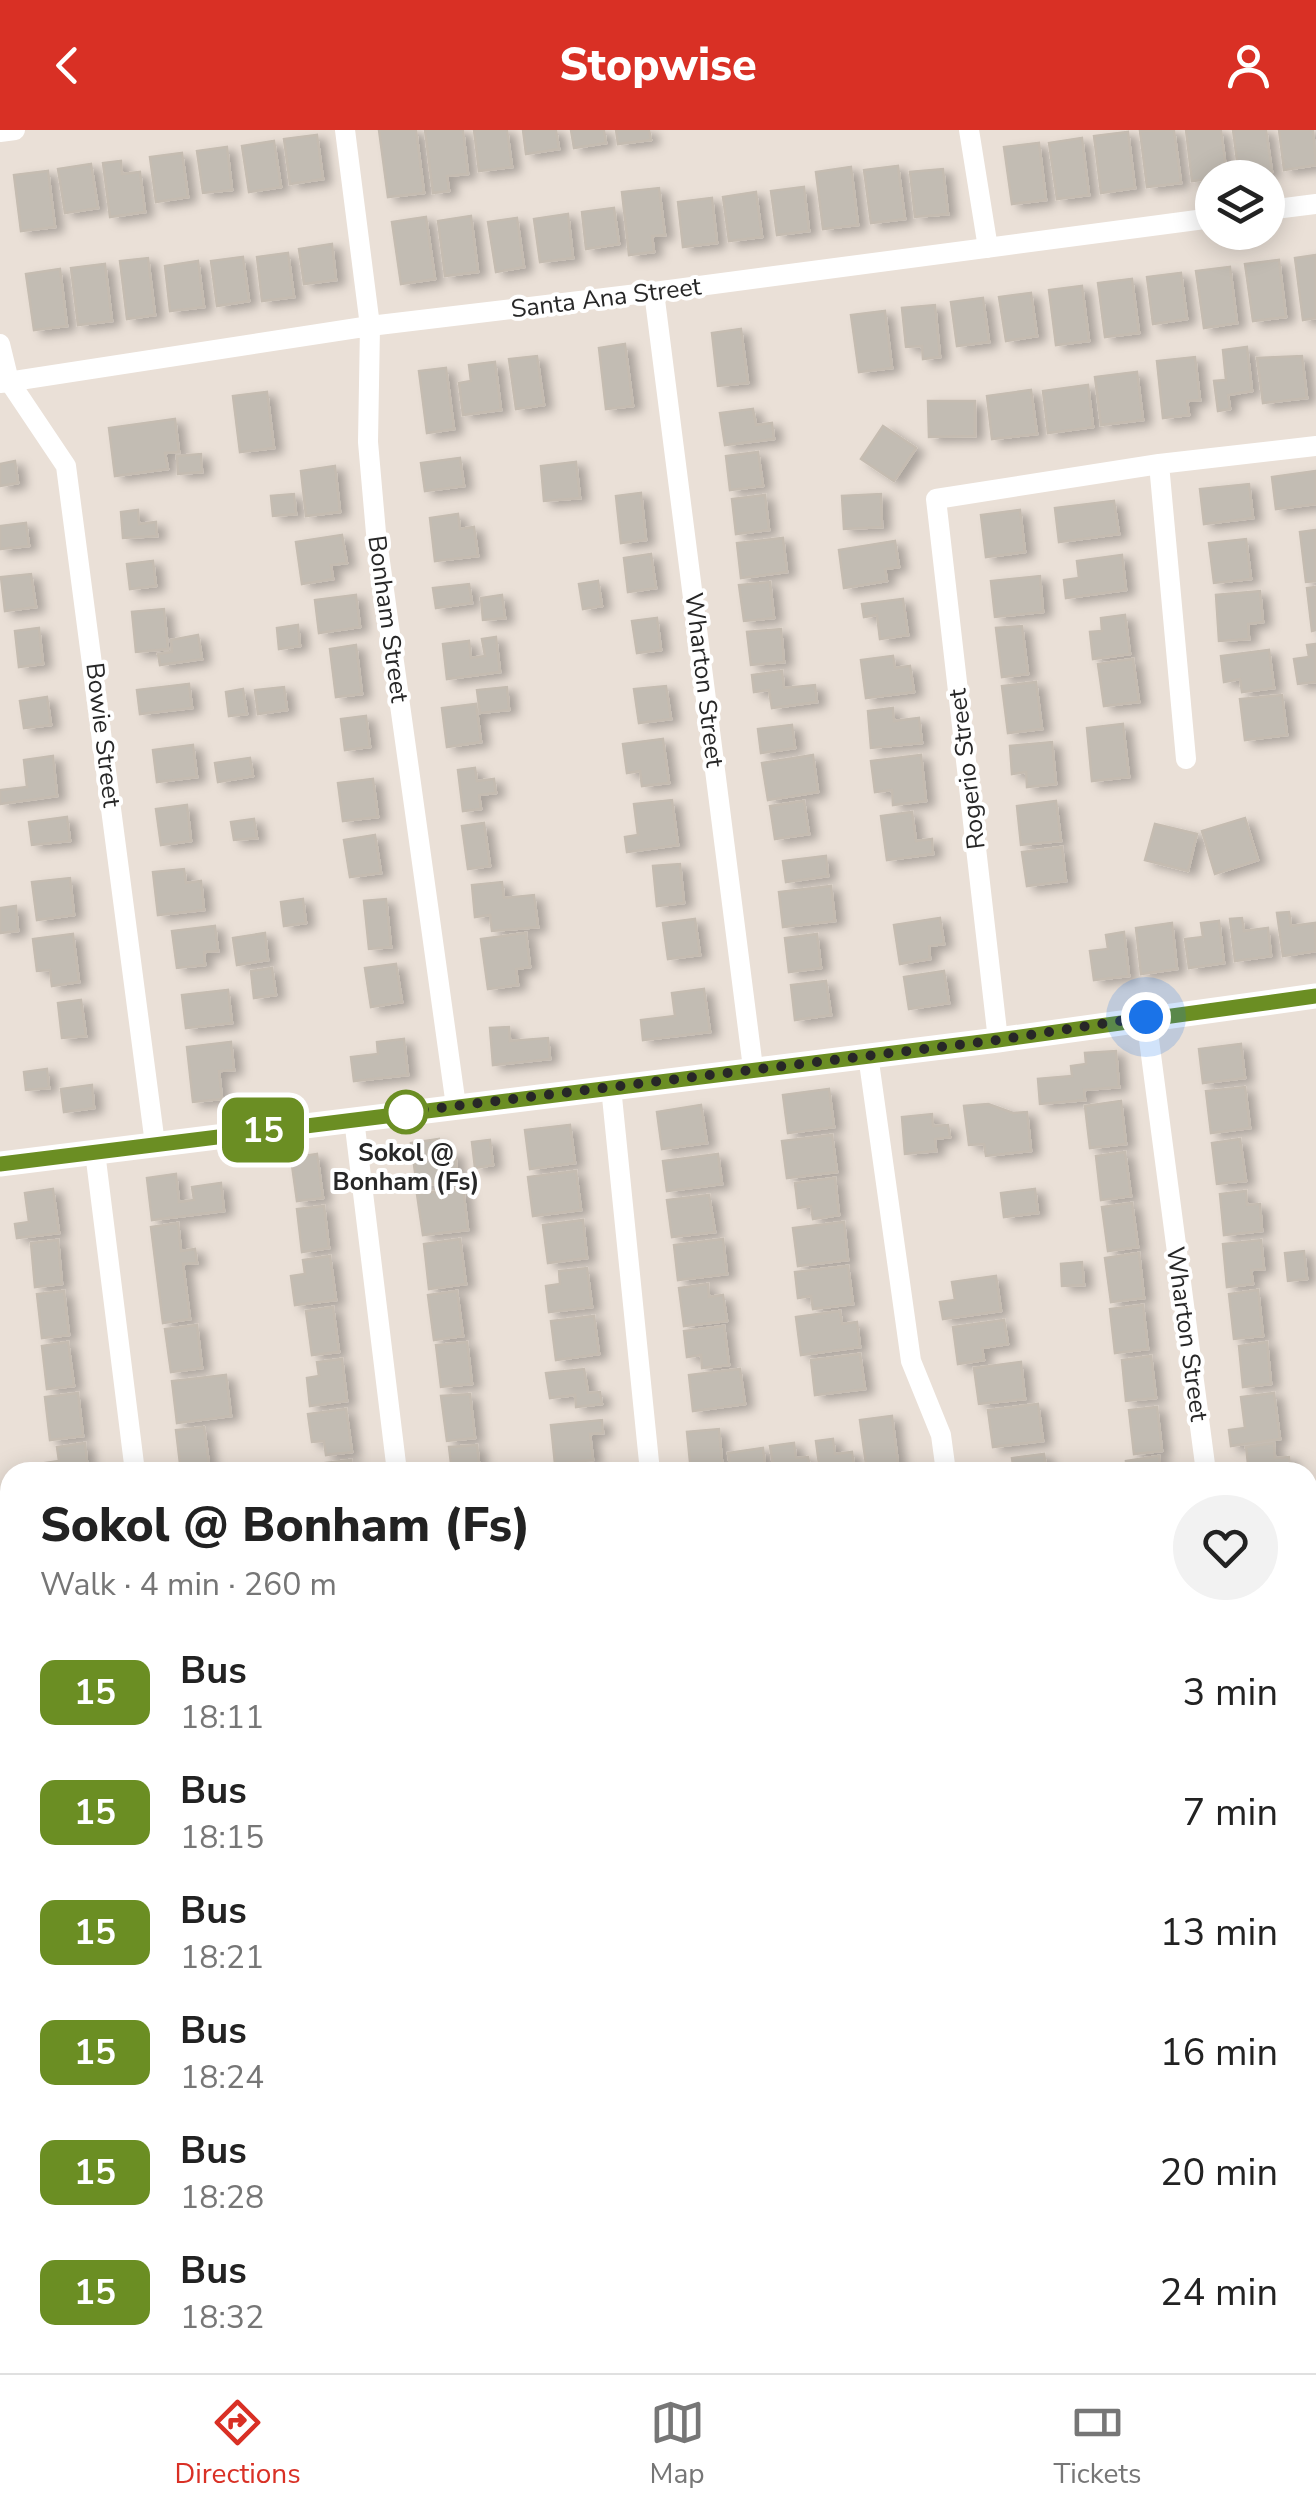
<!DOCTYPE html>
<html lang="en">
<head>
<meta charset="utf-8">
<style>
  :root { --surface:#fff; --page:#f2f2f2; --text:#222; --muted:#767676; --line:#e0e0e0; --accent:#d93025 }
  body { margin:0; font-family:"Nunito Sans",sans-serif; background:var(--page); color:var(--text); height:100vh; display:flex; flex-direction:column; font-size:38px; white-space:nowrap }
  * { box-sizing:border-box; margin:0 }
  p { font-size:32px; color:var(--muted) }
  .icon { flex:none; width:55px; height:55px; fill:none; stroke:currentColor; stroke-width:2; stroke-linecap:round; stroke-linejoin:round }
  .map { position:relative; flex:1; overflow:hidden }
  .details { position:absolute; left:0px; top:1332px; width:1318px; height:912px; display:flex; flex-direction:column; background:var(--surface); border-radius:30px 30px 0 0; box-shadow:0 5px 25px #0003 }
  .details>* { flex:none }
  .badge { padding:0 20px; border-radius:15px; font-size:35px; line-height:65px }
  .tools { position:absolute; left:1195px; top:30px; display:grid; gap:20px }
  .tools a { display:grid; place-items:center; width:90px; height:90px; border-radius:50%; background:var(--surface); box-shadow:0 5px 25px #0003; font-size:50px }
  .you { position:absolute; width:50px; height:50px; margin:-25px; border:8px solid #fff; border-radius:50%; background:#1a73e8; box-shadow:0 0 0 15px #1a73e833 }
  .map>.badge { position:absolute; translate:-50% -50%; box-shadow:0 0 0 5px #fff }
  .round { display:grid; place-items:center; flex:none; width:105px; height:105px; border-radius:52px; background:var(--page) }
  .overview { display:flex; align-items:center; justify-content:space-between; height:170px; padding:0 40px }
  h1 { font-size:48px; font-weight:800; line-height:75px }
  ul { padding:0; list-style:none }
  li { display:flex; align-items:center; gap:30px; height:120px; padding:0 40px }
  li div { flex:1 }
  li b { display:block; font-size:38px }
  li em { font-style:normal }
  li .badge { min-width:110px; font-weight:700; text-align:center }
  header { display:flex; justify-content:space-between; align-items:center; height:130px; padding:0 40px; background:var(--accent); color:#fff; font-size:45px; font-weight:800 }
  .tab-bar { display:flex; justify-content:space-around; align-items:center; height:140px; border-top:2px solid var(--line); background:var(--surface); font-size:28px; color:var(--muted) }
  .tab-bar a { display:grid; justify-items:center; gap:5px }
  .tab-bar .current { color:var(--accent) }
  .map>svg:first-child { display:block }
  .building { fill:#c2bcb3; stroke:#c5bcb1; stroke-width:2.5; filter:url(#shadow) }
  .lines { fill:none; stroke-linecap:round; stroke-linejoin:round }
  .service { stroke:#fff; stroke-width:10 }
  .minor { stroke:#fff; stroke-width:20 }
  .tertiary { stroke:#fff; stroke-width:25 }
  .line-casing { stroke:#fff; stroke-width:22 }
  .line { stroke:#6b8e23; stroke-width:15 }
  .walk { stroke:#272727; stroke-width:10; stroke-dasharray:0 18 }
  .stop-dot { fill:#fff; stroke:#6b8e23; stroke-width:5 }
  .labels { text-anchor:middle; dominant-baseline:central; stroke-width:8; stroke-linejoin:round; paint-order:stroke }
  .street-label { font-size:25px; fill:#272727; stroke:#fff }
  .stop-label { font-size:25px; font-weight:bold; fill:#272727; stroke:#fff }
</style>
</head>
<body>
<header><svg class="icon" aria-label="back" viewBox="0 0 24 24"><path d="M15 5l-7 7 7 7"/></svg>Stopwise<svg class="icon" aria-label="person" viewBox="0 0 24 24"><circle cx="12" cy="8" r="4"/><path d="M4 21q1-7 8-7t8 7"/></svg></header>
<div class="map">
<svg width="1316" height="2243" viewBox="0 0 1316 2243">
  <defs>
    <filter id="shadow"><feDropShadow dx="8" dy="4.5" stdDeviation="5" flood-color="#0004"/></filter>
  </defs>
  <rect width="100%" height="100%" fill="#eae0d7"/>
  <path class="building" d="M379,0H416L424,63L388,67Z
    M425,0H463L468,44L447,46L449,61L433,63Z
    M474,0H507L512,37L479,41Z
    M523,0H556L559,19L526,24Z
    M571,0H604L606,13L574,18Z
    M616,0H649L651,10L618,14Z
    M1174,0L1181,53L1147,57L1140,1Z
    M1186,0H1221L1227,47L1192,51Z
    M1233,0H1266L1272,42L1239,46Z
    M1279,0H1313L1316,35L1284,40Z
    M1128,2L1135,58L1101,63L1094,6Z
    M317,5L323,49L290,54L284,9Z
    M1082,8L1089,65L1057,69L1049,13Z
    M274,11L281,57L249,62L242,16Z
    M1039,13L1046,70L1012,74L1004,17Z
    M227,17L232,60L203,63L197,21Z
    M182,23L188,67L156,72L150,27Z
    M121,31L122,44L140,42L145,82L110,87L103,33Z
    M91,34L98,78L65,83L58,39Z
    M898,36L905,89L871,93L864,40Z
    M851,37L858,95L823,99L816,42Z
    M943,39L948,84L915,87L910,42Z
    M48,41L55,97L21,101L14,45Z
    M804,57L809,101L777,105L771,61Z
    M659,58L665,105L652,106L654,122L629,125L622,62Z
    M756,62L762,107L729,111L723,67Z
    M712,68L717,113L683,117L678,72Z
    M614,78L619,114L586,119L582,82Z
    M568,84L573,128L540,132L534,89Z
    M471,86L478,142L445,146L438,91Z
    M426,87L435,149L401,154L392,92Z
    M517,88L524,137L496,142L488,92Z
    M332,114L336,150L304,154L299,119Z
    M288,123L294,167L262,171L257,127Z
    M1316,125V188L1303,190L1295,128Z
    M243,127L249,171L217,176L211,131Z
    M148,128L155,185L127,189L120,131Z
    M1279,130L1286,187L1253,191L1245,134Z
    M198,131L204,177L170,181L165,136Z
    M105,134L112,191L78,195L71,138Z
    M1230,137L1237,193L1204,198L1196,141Z
    M60,139L67,196L34,200L26,144Z
    M1181,143L1187,189L1153,194L1147,147Z
    M1132,149L1139,203L1105,207L1098,153Z
    M1082,156L1089,211L1056,215L1049,160Z
    M1031,163L1037,206L1006,211L999,167Z
    M983,168L989,212L957,216L951,172Z
    M935,175L940,227L923,229L922,216L906,217L902,178Z
    M885,181L892,238L859,242L851,185Z
    M741,199L748,253L718,256L712,203Z
    M625,214L633,276L606,279L599,218Z
    M1247,217L1252,261L1228,265L1230,279L1218,281L1214,251L1226,250L1223,220Z
    M537,226L544,275L516,279L509,229Z
    M1302,226L1307,268L1263,273L1257,228Z
    M1195,227L1200,270L1187,271L1189,285L1163,288L1157,231Z
    M495,232L501,280L463,285L459,253L471,251L469,235Z
    M446,238L454,299L427,303L419,241Z
    M1137,242L1143,290L1101,295L1095,247Z
    M1088,255L1093,297L1048,303L1043,261Z
    M1031,260L1037,304L992,309L987,266Z
    M267,262L274,318L240,322L233,266Z
    M928,271H975V306L929,307Z
    M753,279L756,295L772,293L774,309L725,315L720,283Z
    M175,289L179,322L165,323L168,339L115,346L109,298Z
    M883,296L916,318L894,351L861,329Z
    M758,322L763,356L730,360L726,326Z
    M201,324L202,342L178,344L177,326Z
    M460,328L464,356L425,361L421,333Z
    M15,331L18,353L0,356V334Z
    M576,332L580,368L544,371L541,336Z
    M335,336L340,382L306,386L301,341Z
    M1316,341V374L1276,379L1272,347Z
    M1249,354L1253,388L1204,394L1200,359Z
    M641,363L646,410L621,413L616,366Z
    M294,364L296,384L273,386L271,366Z
    M881,364L882,397L844,399L842,366Z
    M765,365L769,400L736,404L732,369Z
    M1114,371L1119,404L1059,412L1055,378Z
    M138,380L139,394L156,392L157,406L123,408L121,382Z
    M1020,380L1025,422L986,427L981,385Z
    M458,384L460,399L474,397L478,426L435,431L430,388Z
    M26,393L29,416L0,419V396Z
    M1316,400V451L1306,452L1300,402Z
    M342,405L347,433L331,435L333,449L302,454L296,412Z
    M783,408L787,442L741,448L737,413Z
    M1246,409L1251,449L1214,453L1209,413Z
    M895,411L899,437L885,439L887,451L844,458L839,420Z
    M651,424L656,458L628,462L624,428Z
    M1122,425L1126,460L1066,468L1064,450L1079,448L1077,431Z
    M153,431L156,456L130,459L127,434Z
    M31,444L36,477L5,481L1,447Z
    M1040,446L1043,482L995,487L991,451Z
    M598,451L602,476L583,479L579,454Z
    M770,452L774,488L744,491L739,455Z
    M469,454L472,473L436,478L433,458Z
    M1316,457V500L1312,501L1307,458Z
    M1260,461L1263,492L1248,494L1249,509L1219,511L1216,465Z
    M356,465L360,497L319,503L315,470Z
    M502,465L505,488L483,490L481,468Z
    M903,469L908,505L880,509L877,485L864,487L862,474Z
    M164,479L168,519L136,522L132,482Z
    M1125,485L1130,524L1093,529L1090,502L1102,501L1101,488Z
    M657,488L661,520L637,523L632,491Z
    M298,495L300,516L279,519L277,498Z
    M1022,496L1028,544L1002,547L996,498Z
    M39,498L43,534L19,537L15,501Z
    M781,499L784,532L751,535L747,502Z
    M198,505L202,529L160,535L158,524L172,522L171,510Z
    M496,507L500,542L447,549L443,514L469,511L471,528L485,526L482,509Z
    M1316,514V552L1298,554L1294,529L1309,527L1307,515Z
    M356,515L362,564L336,567L330,519Z
    M1269,520L1274,558L1242,562L1240,549L1224,552L1221,526Z
    M893,526L895,538L910,536L914,562L866,568L861,530Z
    M1133,529L1139,572L1104,576L1098,534Z
    M782,541L784,558L815,555L817,572L772,578L769,560L754,562L752,545Z
    M1036,552L1042,599L1008,603L1002,556Z
    M189,554L192,578L140,584L137,560Z
    M666,556L671,589L639,593L634,559Z
    M284,557L287,580L258,584L255,560Z
    M507,557L509,580L480,583L477,560Z
    M243,559L247,584L229,586L226,562Z
    M1282,565L1287,605L1245,610L1240,569Z
    M47,567L51,595L24,598L20,571Z
    M476,574L481,612L447,617L442,578Z
    M893,578L894,591L919,588L922,613L871,618L868,581Z
    M366,586L370,617L345,620L341,589Z
    M1123,594L1129,647L1092,651L1087,598Z
    M792,595L795,618L761,623L758,599Z
    M663,609L669,653L642,656L640,641L627,643L623,614Z
    M1052,612L1056,654L1027,657L1026,642L1012,644L1010,616Z
    M193,615L197,647L157,652L153,620Z
    M813,625L818,662L768,670L762,633Z
    M921,625L926,671L893,675L892,660L875,662L871,631Z
    M53,626L57,666L0,674V660L27,657L24,630Z
    M250,628L253,646L218,652L215,633Z
    M475,638L477,651L494,649L496,663L479,665L481,679L463,681L458,640Z
    M373,649L378,687L343,691L338,653Z
    M672,670L678,715L627,722L625,707L638,705L634,674Z
    M804,671L809,704L775,709L770,676Z
    M1056,671L1061,711L1021,715L1017,676Z
    M187,675L191,711L161,715L156,679Z
    M912,682L916,711L932,709L933,724L887,730L881,686Z
    M67,687L70,711L32,715L29,692Z
    M1245,688L1258,730L1215,744L1202,701Z
    M254,689L257,708L234,710L231,692Z
    M484,693L490,736L468,739L462,696Z
    M1155,694L1197,704L1188,741L1145,730Z
    M375,705L381,743L350,747L344,710Z
    M1062,717L1066,751L1027,756L1022,722Z
    M826,726L828,746L786,752L783,731Z
    M680,734L684,773L657,776L653,736Z
    M184,739L186,753L201,751L204,780L158,785L153,742Z
    M70,748L74,785L37,790L32,752Z
    M502,752L504,768L534,765L538,797L492,801L490,785L475,787L472,755Z
    M831,756L835,791L783,797L779,762Z
    M303,769L306,793L284,796L281,772Z
    M386,769L391,817L369,819L364,771Z
    M16,776L18,801L0,803V778Z
    M1289,782L1291,796L1315,793L1316,821L1283,826L1277,783Z
    M940,788L944,814L929,816L930,829L900,834L894,795Z
    M1242,788L1244,801L1268,798L1271,826L1235,831L1230,789Z
    M695,789L700,825L668,829L663,793Z
    M1219,791L1224,833L1189,838L1185,809L1203,807L1201,793Z
    M1172,793L1177,839L1141,844L1136,798Z
    M215,796L218,821L204,822L205,835L177,838L172,801Z
    M1124,802L1129,846L1094,850L1090,821L1108,819L1106,805Z
    M265,803L268,830L237,835L233,808Z
    M526,803L530,837L516,839L518,855L488,859L481,809Z
    M73,804L79,852L52,856L50,840L37,841L33,809Z
    M817,804L821,838L789,842L785,808Z
    M396,834L402,872L371,877L365,838Z
    M272,838L276,865L254,868L251,841Z
    M944,841L949,873L909,879L904,847Z
    M826,851L831,885L795,890L791,855Z
    M704,859L710,902L643,910L641,890L675,886L672,863Z
    M228,860L232,893L186,898L182,865Z
    M81,870L86,906L62,908L58,873Z
    M509,897L510,911L548,908L550,929L493,935L490,898Z
    M404,909L408,945L354,951L351,927L378,924L377,912Z
    M231,912L234,940L219,941L222,969L193,972L187,917Z
    M1241,914L1245,948L1203,953L1199,919Z
    M1116,921L1119,957L1084,960L1085,970L1040,974L1038,949L1072,946L1071,936L1086,934L1085,923Z
    M47,939L49,958L26,960L24,942Z
    M92,955L94,978L64,982L61,959Z
    M1245,957L1250,998L1211,1003L1206,961Z
    M829,959L834,997L788,1003L783,965Z
    M1121,971L1126,1014L1090,1018L1085,976Z
    M988,974L1013,983L1027,982L1031,1021L986,1026L984,1014L969,1015L964,976Z
    M701,975L707,1013L662,1019L657,982Z
    M932,984L933,996L948,995L950,1007L935,1009L936,1021L905,1024L902,987Z
    M570,995L575,1033L530,1039L525,1000Z
    M832,1005L837,1042L787,1048L782,1011Z
    M439,1009L441,1024L455,1022L458,1051L417,1056L411,1013Z
    M1240,1009L1246,1051L1217,1054L1212,1013Z
    M490,1010L493,1035L475,1038L472,1012Z
    M1125,1022L1131,1066L1101,1070L1096,1026Z
    M317,1024L323,1068L297,1071L291,1028Z
    M718,1024L722,1054L667,1061L663,1031Z
    M576,1041L581,1080L533,1086L528,1047Z
    M176,1044L179,1072L194,1070L192,1057L221,1053L224,1081L152,1090L147,1048Z
    M835,1048L839,1085L813,1089L811,1076L798,1078L795,1053Z
    M463,1058L468,1100L423,1105L417,1064Z
    M53,1059L59,1103L17,1108L15,1094L29,1092L25,1063Z
    M1035,1059L1038,1083L1004,1087L1001,1063Z
    M1246,1061L1247,1075L1260,1074L1262,1101L1224,1105L1220,1064Z
    M709,1065L715,1102L672,1107L667,1070Z
    M1132,1073L1138,1117L1108,1121L1102,1077Z
    M324,1076L329,1118L302,1122L297,1079Z
    M583,1090L587,1128L548,1133L543,1095Z
    M844,1092L848,1130L798,1136L793,1098Z
    M178,1093L181,1121L195,1119L197,1133L183,1134L190,1189L163,1193L151,1097Z
    M460,1109L466,1154L429,1159L424,1114Z
    M723,1109L727,1144L678,1150L674,1115Z
    M58,1110L62,1154L35,1157L31,1113Z
    M1261,1110L1264,1139L1251,1140L1253,1154L1227,1157L1223,1114Z
    M1304,1121L1307,1149L1288,1151L1285,1123Z
    M1139,1123L1144,1168L1111,1172L1105,1128Z
    M330,1126L336,1170L295,1175L291,1146L305,1144L303,1130Z
    M1082,1132L1084,1155L1062,1156L1061,1134Z
    M848,1136L853,1174L813,1179L811,1166L798,1168L795,1142Z
    M587,1138L592,1177L549,1182L546,1156L560,1154L559,1141Z
    M996,1146L1001,1181L943,1189L940,1172L955,1170L952,1152Z
    M708,1154L709,1167L723,1165L727,1191L684,1196L679,1158Z
    M1258,1160L1263,1206L1234,1209L1229,1164Z
    M64,1161L69,1205L42,1208L37,1164Z
    M457,1161L463,1206L434,1210L428,1165Z
    M1143,1175L1148,1219L1115,1223L1110,1179Z
    M333,1177L339,1222L312,1225L306,1181Z
    M840,1181L842,1194L857,1192L860,1217L801,1225L796,1187Z
    M594,1186L599,1224L556,1230L551,1191Z
    M1004,1190L1008,1214L982,1218L984,1230L958,1234L953,1197Z
    M197,1195L202,1238L171,1242L165,1199Z
    M724,1196L729,1235L702,1238L701,1225L687,1227L684,1201Z
    M68,1212L74,1256L47,1259L42,1216Z
    M467,1212L472,1254L441,1257L436,1215Z
    M1267,1212L1271,1254L1243,1257L1239,1216Z
    M860,1224L865,1259L815,1265L811,1230Z
    M1151,1226L1156,1268L1126,1271L1122,1230Z
    M342,1229L347,1271L310,1276L307,1248L319,1246L317,1232Z
    M1021,1232L1025,1269L979,1274L974,1238Z
    M584,1239L588,1263L600,1262L602,1274L576,1277L575,1265L550,1268L546,1243Z
    M740,1239L745,1274L693,1281L689,1245Z
    M226,1245L231,1286L177,1293L172,1251Z
    M78,1263L83,1306L50,1310L45,1267Z
    M1274,1263L1280,1309L1231,1316L1229,1300L1245,1298L1241,1267Z
    M470,1264L475,1308L447,1311L441,1266Z
    M1038,1274L1043,1311L993,1317L988,1280Z
    M1157,1277L1162,1321L1134,1324L1129,1280Z
    M346,1279L352,1322L326,1325L324,1311L312,1312L308,1284Z
    M892,1286L899,1342H867L860,1290Z
    M602,1290L603,1303L590,1304L593,1330L555,1334L551,1295Z
    M204,1297L210,1342H181L176,1300Z
    M719,1299L723,1342H691L687,1302Z
    M833,1309L835,1324L852,1322L855,1342H820L816,1311Z
    M85,1313L88,1342H46L45,1333L59,1331L57,1317Z
    M794,1313L796,1328L808,1327L811,1342H774L770,1316Z
    M1274,1313L1275,1328L1289,1327L1291,1342H1249L1246,1317Z
    M477,1315L480,1342H452L449,1317Z
    M763,1318L766,1342H731L728,1323Z
    M1044,1324L1047,1342H1014L1012,1328Z
    M1159,1326L1161,1342H1127L1126,1331Z
    M351,1330L353,1342H327L325,1333Z
    M6,1480L10,1524L0,1525V1481Z
    M10,1597V1617L0,1618V1598Z
    M1308,1872H1311L1314,1902H1308Z
    M1267,2235L1268,2243H1228L1227,2237Z"/>
  <g class="lines">
    <path class="service" d="M0,1726L10,1725
      M0,2082L10,2081
      M211,2235V2243
      M658,2235L663,2243
      M809,2235L810,2243
      M880,2235L881,2243
      M553,2243L608,2235
      M998,2243H1000"/>
    <path class="minor" d="M345,0L370,196L368,312L376,403L456,976
      M969,0L988,118
      M0,2L15,0
      M1268,80L1316,74
      M654,162L753,938
      M0,214L9,251L66,336L155,1014
      M0,253L370,196L654,162L1212,88
      M1159,334L1186,629
      M1146,887L1206,1342
      M998,910L936,369L1159,334L1316,316
      M868,925L911,1231L941,1305L946,1342
      M611,957L650,1342
      M354,989L397,1342
      M95,1022L135,1342
      M1308,1638L1316,1660
      M1186,2235L1187,2243
      M0,2240L35,2235"/>
    <path class="tertiary" d="M0,1034L998,910L1316,866
      M1308,1489L1316,1488
      M0,1651L10,1649"/>
  </g>
  <g class="lines">
    <defs>
      <path id="line" d="M0,1034L998,910L1316,866"/>
    </defs>
    <use href="#line" class="line-casing"/>
    <use href="#line" class="line"/>
    <path class="walk" d="M406,982L998,910L1146,887"/>
  </g>
  <circle class="stop-dot" cx="406" cy="982" r="20"/>
  <g class="labels">
    <g class="street-label">
      <text transform="translate(606 168) rotate(-7)">Santa Ana Street</text>
      <text transform="translate(388 489) rotate(82)">Bonham Street</text>
      <text transform="translate(704 550) rotate(83)">Wharton Street</text>
      <text transform="translate(103 605) rotate(83)">Bowie Street</text>
      <text transform="translate(967 639) rotate(-97)">Rogerio Street</text>
      <text transform="translate(1187 1204) rotate(82)">Wharton Street</text>
    </g>
    <g class="stop-label">
      <text x="406" y="1023">Sokol @<tspan x="406" dy="29">Bonham (Fs)</tspan></text>
    </g>
  </g>
</svg>
<div class="tools">
<a><svg class="icon" aria-label="layers" viewBox="0 0 24 24"><path d="M12 4l9 5-9 5-9-5zM3 14l9 5 9-5"/></svg></a>
</div>
<div class="you" style="left:1146px;top:887px"></div>
<b class="badge" style="left:263px;top:1000px;background:#6b8e23;color:#fff">15</b>
<section class="details">
<div class="overview"><div><h1>Sokol @ Bonham (Fs)</h1><p>Walk · 4 min · 260 m</p></div><a class="round"><svg class="icon" aria-label="heart" viewBox="0 0 24 24"><path d="M12 20l-8-8c-3-5 5-10 8-4 3-6 11-1 8 4z"/></svg></a></div>
<ul>
<li><span class="badge" style="background:#6b8e23;color:#fff">15</span><div><b>Bus</b><p>18:11</p></div><em>3 min</em></li>
<li><span class="badge" style="background:#6b8e23;color:#fff">15</span><div><b>Bus</b><p>18:15</p></div><em>7 min</em></li>
<li><span class="badge" style="background:#6b8e23;color:#fff">15</span><div><b>Bus</b><p>18:21</p></div><em>13 min</em></li>
<li><span class="badge" style="background:#6b8e23;color:#fff">15</span><div><b>Bus</b><p>18:24</p></div><em>16 min</em></li>
<li><span class="badge" style="background:#6b8e23;color:#fff">15</span><div><b>Bus</b><p>18:28</p></div><em>20 min</em></li>
<li><span class="badge" style="background:#6b8e23;color:#fff">15</span><div><b>Bus</b><p>18:32</p></div><em>24 min</em></li>
</ul>
</section>
</div>
<nav class="tab-bar">
<a class="current"><svg class="icon" aria-label="directions" viewBox="0 0 24 24"><path d="M12 3l9 9-9 9-9-9zM9 14v-3h6M13 9l2 2-2 2"/></svg>Directions</a>
<a><svg class="icon" aria-label="map" viewBox="0 0 24 24"><path d="M3 6l6-2 6 2 6-2v14l-6 2-6-2-6 2zM9 4v14M15 6v14"/></svg>Map</a>
<a><svg class="icon" aria-label="tickets" viewBox="0 0 24 24"><path d="M3 7h18v10H3zM15 7v10"/></svg>Tickets</a>
</nav>
</body>
</html>
